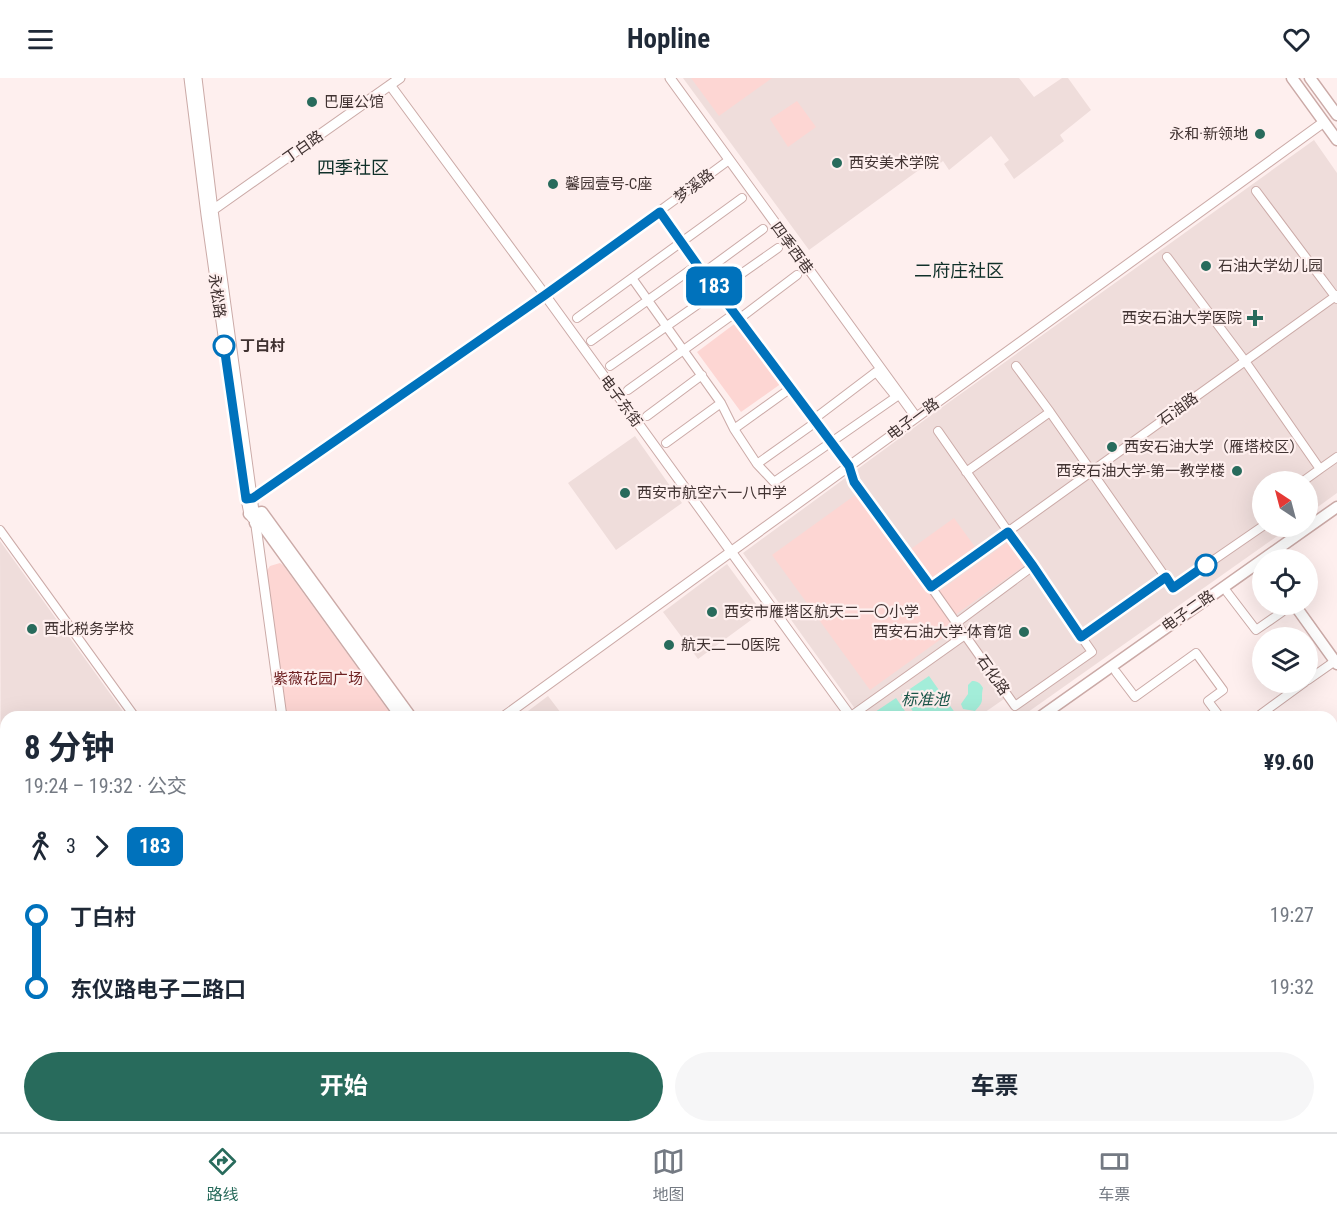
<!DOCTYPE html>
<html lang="zh">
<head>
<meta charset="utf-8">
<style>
  :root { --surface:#fff; --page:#f6f6f7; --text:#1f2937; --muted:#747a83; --line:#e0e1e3; --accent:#286b5c }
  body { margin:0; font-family:"Roboto Condensed","Noto Sans SC",sans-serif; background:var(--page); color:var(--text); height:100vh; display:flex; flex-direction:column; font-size:22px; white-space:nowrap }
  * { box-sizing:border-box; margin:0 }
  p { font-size:20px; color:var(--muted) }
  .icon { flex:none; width:33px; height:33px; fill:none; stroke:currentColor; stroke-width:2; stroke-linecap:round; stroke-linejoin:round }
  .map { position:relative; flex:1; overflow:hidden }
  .side { position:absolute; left:0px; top:633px; width:1338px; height:422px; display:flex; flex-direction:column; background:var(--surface); border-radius:18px 18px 0 0; box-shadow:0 6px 24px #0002 }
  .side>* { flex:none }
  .badge { padding:0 12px; border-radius:9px; font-size:21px; line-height:39px }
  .needle { width:39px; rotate:324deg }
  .tools { position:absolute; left:1252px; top:393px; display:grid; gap:12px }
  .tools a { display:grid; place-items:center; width:66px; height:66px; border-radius:50%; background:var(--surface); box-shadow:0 6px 24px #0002; font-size:30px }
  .map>.badge { position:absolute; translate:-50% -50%; box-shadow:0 0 0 3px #fff }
  .legs { display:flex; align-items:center; gap:9px; height:66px; padding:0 24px; font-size:20px }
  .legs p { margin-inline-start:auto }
  .headline { display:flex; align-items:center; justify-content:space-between; height:102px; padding:0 24px }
  h1 { font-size:33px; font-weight:700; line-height:45px }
  .primary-button { display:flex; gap:12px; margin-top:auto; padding:12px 24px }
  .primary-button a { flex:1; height:69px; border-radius:36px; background:var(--accent); color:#fff; font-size:24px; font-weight:700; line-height:69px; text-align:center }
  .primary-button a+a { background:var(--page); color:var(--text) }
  ul { padding:0 24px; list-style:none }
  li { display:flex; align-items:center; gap:21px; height:72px; font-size:22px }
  li i { display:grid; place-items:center; width:9px; height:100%; margin:0 8px; background:currentColor }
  li i::after { content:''; width:15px; height:15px; margin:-8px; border:4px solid; border-radius:50%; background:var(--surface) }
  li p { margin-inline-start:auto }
  li:first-child i { background:linear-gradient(#0000 50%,currentColor 0) }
  li:last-child i { background:linear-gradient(currentColor 50%,#0000 0) }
  header { display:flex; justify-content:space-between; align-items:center; height:78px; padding:0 24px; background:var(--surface); font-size:27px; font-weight:700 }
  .tabs { display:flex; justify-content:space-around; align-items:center; height:84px; border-top:2px solid var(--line); background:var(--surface); font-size:16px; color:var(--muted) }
  .tabs a { display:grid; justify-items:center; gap:3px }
  .tabs .active { color:var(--accent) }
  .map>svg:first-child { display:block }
  .built { fill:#efdddb }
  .green { fill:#fdd6d3 }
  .water { fill:#a3edd9 }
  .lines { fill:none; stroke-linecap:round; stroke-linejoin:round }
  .minor-casing { stroke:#cbaaa7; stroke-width:10 }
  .tertiary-casing { stroke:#cbaaa7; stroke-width:11 }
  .secondary-casing { stroke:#cbaaa7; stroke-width:13 }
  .minor { stroke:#fff; stroke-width:8 }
  .tertiary { stroke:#fff; stroke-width:9 }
  .secondary { stroke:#fff; stroke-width:10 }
  .line-1-casing { stroke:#fff; stroke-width:14 }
  .line-1 { stroke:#0072bc; stroke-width:9 }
  .poi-dot { fill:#286b5c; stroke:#feefee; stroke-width:2 }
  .stop-1-dot { fill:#fff; stroke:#0072bc; stroke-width:3 }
  .labels { text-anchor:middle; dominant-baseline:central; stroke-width:4.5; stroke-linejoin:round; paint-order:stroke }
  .poi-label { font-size:15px; fill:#403231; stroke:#feefee; text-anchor:start }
  .street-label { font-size:15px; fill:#403231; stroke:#feefee }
  .stop-label { font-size:15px; font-weight:bold; fill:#403231; stroke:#feefee; text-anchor:start }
  .park-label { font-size:15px; fill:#6e2122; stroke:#feefee }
  .water-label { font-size:16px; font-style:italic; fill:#1b574a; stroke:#feefee }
  .quarter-label { font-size:18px; fill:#103029; stroke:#feefee }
</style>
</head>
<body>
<header><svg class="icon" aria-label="menu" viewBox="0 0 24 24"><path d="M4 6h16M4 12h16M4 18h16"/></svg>Hopline<svg class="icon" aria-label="heart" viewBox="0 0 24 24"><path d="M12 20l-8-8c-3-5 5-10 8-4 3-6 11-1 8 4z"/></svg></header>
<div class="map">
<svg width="1337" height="1054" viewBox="0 0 1337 1054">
  <rect width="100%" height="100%" fill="#feefee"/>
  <path class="built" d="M683,0H1019L1034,19L1062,0H1068L1091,32L1060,57L1064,63L1014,101L1004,86L1009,82L991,58L949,92L943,83L938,87L934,81L809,172Z
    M1314,62L1337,95V415L1308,436V404H1263V448L1290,449L1021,639H1018L1004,621L978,639H861L743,475L934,335Z
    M635,358L682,425L616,472L568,405Z
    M0,463L127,639H6V754H1Z
    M727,486L762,534L698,581L663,534Z
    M548,618L564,639H520Z
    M6,1002V1048H183L188,1054H0V1007Z
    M335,1048L340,1054H201L197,1049Z
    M396,1049H433L437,1054H389Z"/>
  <path class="green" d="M691,0H772L719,38Z
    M797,23L816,49L788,69L770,41Z
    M737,244L782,305L741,334L697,274Z
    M858,415L955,551L870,612L772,477Z
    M954,440L975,469L930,502L908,473Z
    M1008,464L1024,488L955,537L938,514Z
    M280,485L283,487L393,639H285L266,494L270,488Z"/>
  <path class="water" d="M929,598L958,639H917L901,617Z
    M972,603C978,603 980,605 983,610C980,622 986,622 975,633L963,631L961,626L968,616V607Z
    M896,620L909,639H875L872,636Z"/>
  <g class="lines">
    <defs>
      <path id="minor" d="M1256,113L1337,221
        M660,134C722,219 785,304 849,388L854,404L931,509L1015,628L1092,574L938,353
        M1167,179L1245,283L1320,391L1302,404
        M703,195L763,151
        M632,200L721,325L734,351
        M577,240L742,120
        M739,241L797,197
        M591,263L697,187
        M610,288L778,170
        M1016,288L1050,334L1173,510L1263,448
        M791,310L734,351L757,386L774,404L896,319L876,294L814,341
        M628,312L735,235
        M647,338L702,297
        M666,365L721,325
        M757,386L816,344
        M1320,391L1337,379
        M966,394L1050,334
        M247,421L253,420L545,217L729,82
        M0,452L135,639
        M931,509L1337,217
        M1227,514L1256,552L1282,534
        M955,546L1033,488
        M1081,559L1166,499
        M1116,594L1135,619L1196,575L1223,612L1208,623L1220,639
        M1308,602L1335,583
        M1055,637L1056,639
        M851,638L965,557
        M1257,639L1305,604
        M0,792L6,800
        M0,885L6,881
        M638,1048L642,1054
        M1330,1048L1334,1054
        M625,1054L632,1048
        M789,1054L797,1048"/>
      <path id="tertiary" d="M189,0L206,137L246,421L249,436L252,440
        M197,0L213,132L282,639
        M670,0L916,339
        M390,7L545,217L851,639
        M210,134L400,0
        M503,639L1324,44
        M955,1048L960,1054"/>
      <path id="secondary" d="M1292,0L1337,62
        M1310,0L1337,37
        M249,436L262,434L411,639
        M255,445L260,444L401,639
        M1294,526L1337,586
        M1040,639L1337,429
        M0,770L6,769
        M0,784L6,783
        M705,1048L709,1054
        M465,1054L472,1048
        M475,1054L483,1048"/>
    </defs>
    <use href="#minor" class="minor-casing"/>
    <use href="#tertiary" class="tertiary-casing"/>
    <use href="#secondary" class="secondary-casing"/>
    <use href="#minor" class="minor"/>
    <use href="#tertiary" class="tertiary"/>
    <use href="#secondary" class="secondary"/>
  </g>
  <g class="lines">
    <defs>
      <path id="line-1" d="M224,268L246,421L253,420L545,217L660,134L703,195L726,224L849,388L854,404L931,509L1008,454L1033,488L1081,559L1166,499L1173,510L1206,487"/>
    </defs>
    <use href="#line-1" class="line-1-casing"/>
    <use href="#line-1" class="line-1"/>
  </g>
  <g class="poi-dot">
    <circle cx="312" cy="24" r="6"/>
    <circle cx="1260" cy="56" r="6"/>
    <circle cx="837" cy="85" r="6"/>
    <circle cx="553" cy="106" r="6"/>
    <circle cx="1206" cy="188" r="6"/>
    <path d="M1252 231h6v6h6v6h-6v6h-6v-6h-6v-6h6z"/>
    <circle cx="1112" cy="369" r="6"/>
    <circle cx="1237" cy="393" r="6"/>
    <circle cx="625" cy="415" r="6"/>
    <circle cx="712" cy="534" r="6"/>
    <circle cx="32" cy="551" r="6"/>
    <circle cx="1024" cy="554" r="6"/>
    <circle cx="669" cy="567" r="6"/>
  </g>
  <g class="stop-1-dot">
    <circle cx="224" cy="268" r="10"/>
    <circle cx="1206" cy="487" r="10"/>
  </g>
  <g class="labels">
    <g class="poi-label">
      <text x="324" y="24">巴厘公馆</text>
      <text x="1248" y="56" text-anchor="end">永和·新领地</text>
      <text x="849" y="85">西安美术学院</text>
      <text x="565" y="106">馨园壹号-C座</text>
      <text x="1218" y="188">石油大学幼儿园</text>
      <text x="1242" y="240" text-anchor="end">西安石油大学医院</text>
      <text x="1124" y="369">西安石油大学（雁塔校区）</text>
      <text x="1225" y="393" text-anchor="end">西安石油大学-第一教学楼</text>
      <text x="637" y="415">西安市航空六一八中学</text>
      <text x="724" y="534">西安市雁塔区航天二一〇小学</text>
      <text x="44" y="551">西北税务学校</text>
      <text x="1012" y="554" text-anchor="end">西安石油大学-体育馆</text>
      <text x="681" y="567">航天二一O医院</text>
    </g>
    <g class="street-label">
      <text transform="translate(303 69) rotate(-35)">丁白路</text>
      <text transform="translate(694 108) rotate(-37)">梦溪路</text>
      <text transform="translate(792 170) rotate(54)">四季西巷</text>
      <text transform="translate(217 218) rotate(82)">永松路</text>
      <text transform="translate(621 323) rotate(54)">电子东街</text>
      <text transform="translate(1178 331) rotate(-36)">石油路</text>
      <text transform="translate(913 341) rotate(-36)">电子一路</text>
      <text transform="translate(1188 533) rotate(-35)">电子二路</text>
      <text transform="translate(993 597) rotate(55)">石化路</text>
    </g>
    <g class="stop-label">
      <text x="240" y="268">丁白村</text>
    </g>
    <g class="park-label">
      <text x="318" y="601">紫薇花园广场</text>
    </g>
    <g class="water-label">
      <text x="925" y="621">标准池</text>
    </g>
    <g class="quarter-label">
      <text x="353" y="89">四季社区</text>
      <text x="959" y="192">二府庄社区</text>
    </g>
  </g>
</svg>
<div class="tools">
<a><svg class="needle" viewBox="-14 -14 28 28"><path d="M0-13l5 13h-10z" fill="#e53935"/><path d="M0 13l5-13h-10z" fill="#747a83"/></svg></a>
<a><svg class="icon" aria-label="locate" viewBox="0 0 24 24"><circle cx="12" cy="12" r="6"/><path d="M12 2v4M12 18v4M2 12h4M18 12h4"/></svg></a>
<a><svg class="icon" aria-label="layers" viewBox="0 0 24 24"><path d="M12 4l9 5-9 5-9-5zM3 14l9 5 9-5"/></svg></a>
</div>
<b class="badge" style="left:714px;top:208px;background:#0072bc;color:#fff">183</b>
<section class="side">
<div class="headline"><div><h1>8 分钟</h1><p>19:24 – 19:32 · 公交</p></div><b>¥9.60</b></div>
<div class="legs"><svg class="icon" aria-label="walk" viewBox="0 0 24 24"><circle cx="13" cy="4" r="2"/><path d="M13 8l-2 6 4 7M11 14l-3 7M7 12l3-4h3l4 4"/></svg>3<svg class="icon" aria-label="forward" viewBox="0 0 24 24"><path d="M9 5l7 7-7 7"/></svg><b class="badge" style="background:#0072bc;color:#fff">183</b></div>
<ul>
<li><i style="color:#0072bc"></i><b>丁白村</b><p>19:27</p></li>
<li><i style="color:#0072bc"></i><b>东仪路电子二路口</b><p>19:32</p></li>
</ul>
<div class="primary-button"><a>开始</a><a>车票</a></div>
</section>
</div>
<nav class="tabs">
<a class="active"><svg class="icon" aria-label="directions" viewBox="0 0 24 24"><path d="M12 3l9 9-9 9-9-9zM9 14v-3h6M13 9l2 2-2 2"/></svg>路线</a>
<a><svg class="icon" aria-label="map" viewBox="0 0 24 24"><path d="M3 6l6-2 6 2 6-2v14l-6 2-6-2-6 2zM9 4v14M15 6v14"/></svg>地图</a>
<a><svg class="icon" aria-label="tickets" viewBox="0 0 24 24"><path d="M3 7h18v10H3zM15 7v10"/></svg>车票</a>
</nav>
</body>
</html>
